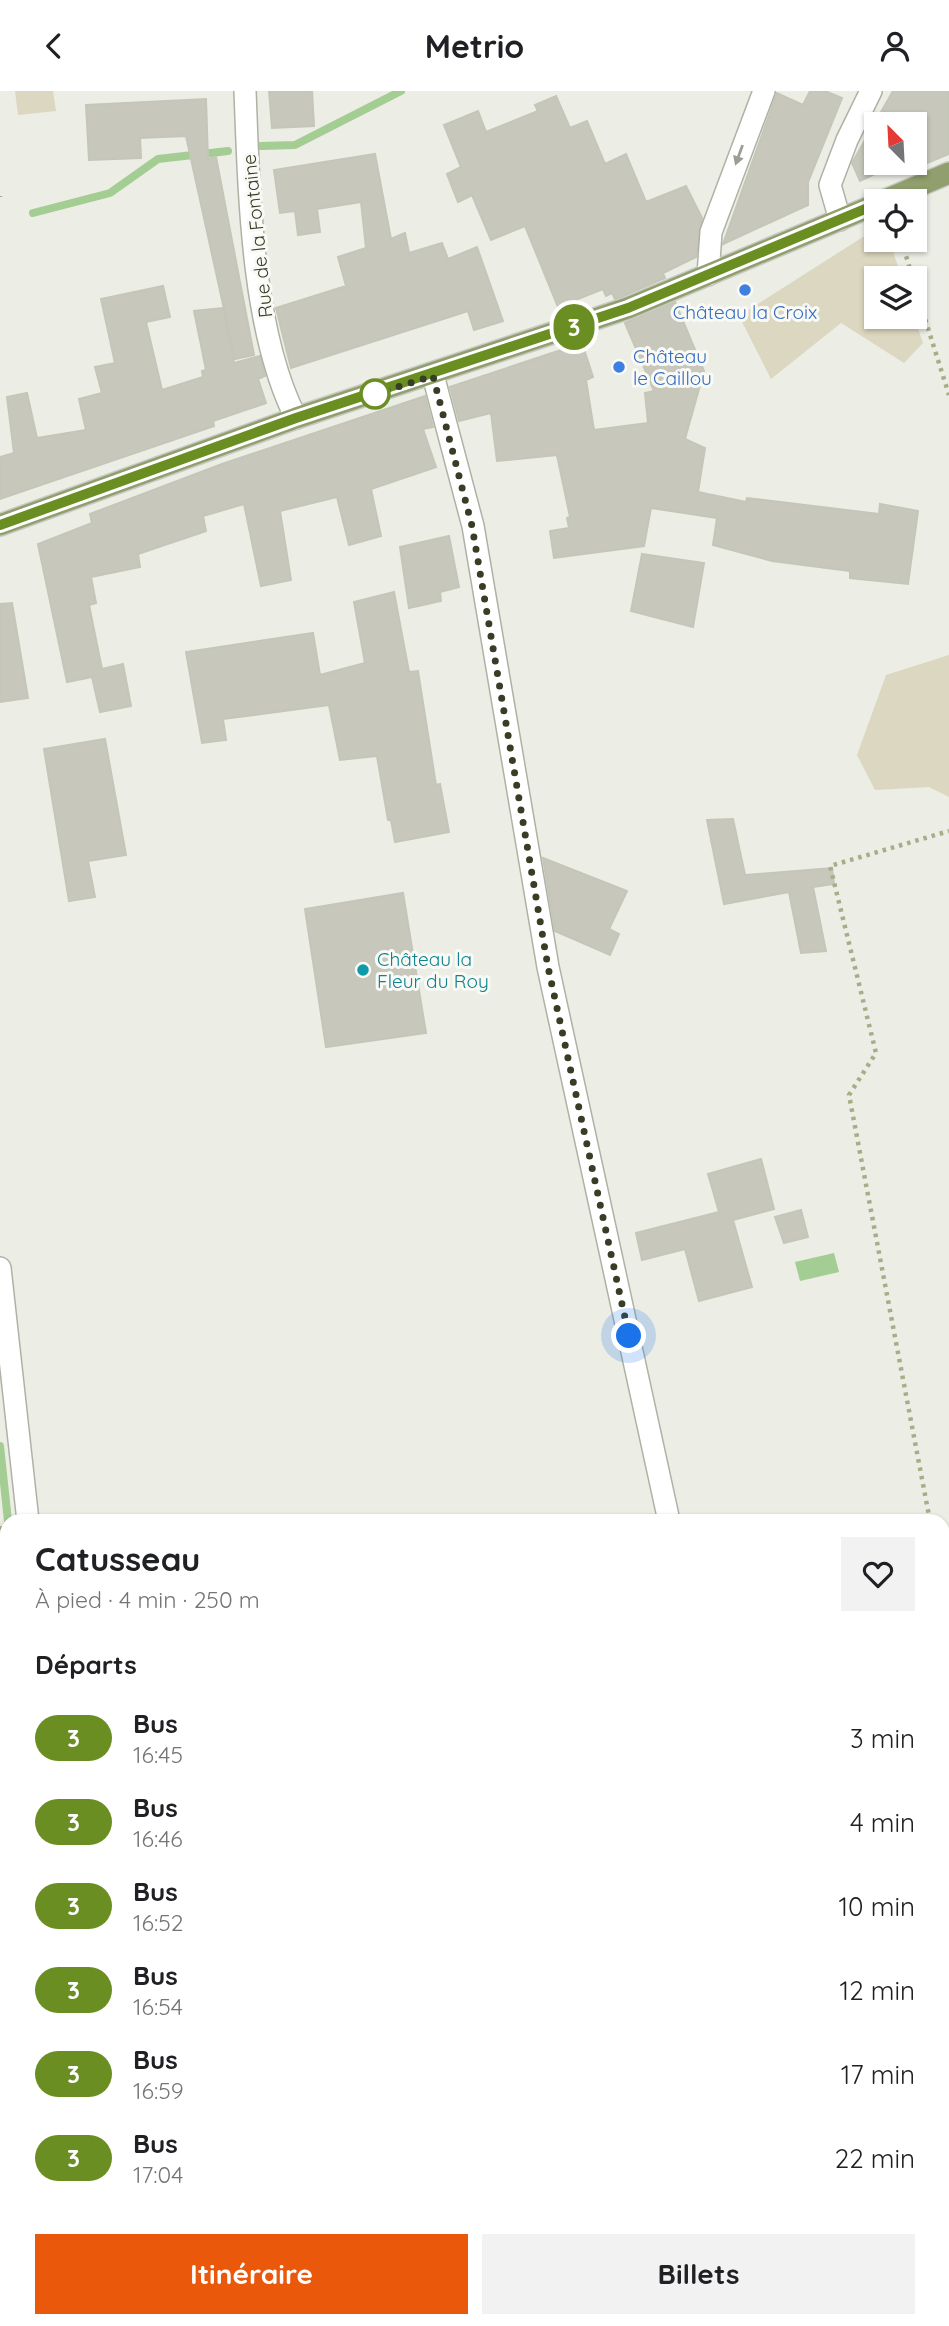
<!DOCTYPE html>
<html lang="fr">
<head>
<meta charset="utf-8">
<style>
  :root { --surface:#fff; --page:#f2f2f2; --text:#202124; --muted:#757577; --accent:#ea580c }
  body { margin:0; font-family:Quicksand,sans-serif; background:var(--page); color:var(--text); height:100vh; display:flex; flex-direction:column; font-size:26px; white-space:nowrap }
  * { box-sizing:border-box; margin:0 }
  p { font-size:23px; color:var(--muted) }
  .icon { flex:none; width:38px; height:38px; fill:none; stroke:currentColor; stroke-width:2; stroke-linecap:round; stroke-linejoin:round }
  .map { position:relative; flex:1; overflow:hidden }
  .panel { position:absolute; left:0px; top:1423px; width:950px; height:814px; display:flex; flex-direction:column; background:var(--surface); border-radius:21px 21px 0 0; box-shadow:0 2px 5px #0004 }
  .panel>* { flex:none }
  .badge { padding:0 14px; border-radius:23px; font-size:24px; line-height:46px }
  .needle { width:46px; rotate:336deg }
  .tools { position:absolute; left:864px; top:21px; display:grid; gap:14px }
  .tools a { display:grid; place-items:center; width:63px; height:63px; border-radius:0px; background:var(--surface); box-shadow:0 2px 5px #0004; font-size:35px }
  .you { position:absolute; width:35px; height:35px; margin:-18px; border:5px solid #fff; border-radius:50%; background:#1a73e8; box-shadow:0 0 0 10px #1a73e833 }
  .map>.badge { position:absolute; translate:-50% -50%; box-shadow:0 0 0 4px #fff }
  h2 { padding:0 35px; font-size:26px; line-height:63px }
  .round { display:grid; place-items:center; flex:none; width:74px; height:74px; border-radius:0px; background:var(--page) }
  .head { display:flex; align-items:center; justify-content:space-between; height:119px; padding:0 35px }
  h1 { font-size:33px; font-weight:800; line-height:52px }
  .button { display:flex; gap:14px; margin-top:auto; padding:14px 35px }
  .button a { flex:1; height:80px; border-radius:0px; background:var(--accent); color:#fff; font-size:28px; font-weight:800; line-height:80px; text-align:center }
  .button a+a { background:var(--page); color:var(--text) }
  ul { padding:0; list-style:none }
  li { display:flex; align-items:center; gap:21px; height:84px; padding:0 35px }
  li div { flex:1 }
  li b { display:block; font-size:26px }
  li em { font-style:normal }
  li .badge { min-width:77px; font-weight:700; text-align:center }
  header { display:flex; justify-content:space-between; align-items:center; height:91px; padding:0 35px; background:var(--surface); font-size:32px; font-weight:800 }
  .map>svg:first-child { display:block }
  .green { fill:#dcd7c0 }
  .water { fill:#a3cd92 }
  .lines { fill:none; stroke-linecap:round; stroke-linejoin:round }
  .stream { stroke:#a3cd92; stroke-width:8 }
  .building { fill:#c7c8bb; stroke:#c4c6b8; stroke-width:2 }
  .minor-casing { stroke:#aeb2a4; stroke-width:24 }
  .major-casing { stroke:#c7c9c2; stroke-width:24 }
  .path { stroke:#a5ae88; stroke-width:4.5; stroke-dasharray:3.5 5; stroke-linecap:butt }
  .minor { stroke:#fff; stroke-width:21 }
  .major { stroke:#909f6d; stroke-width:21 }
  .oneway { fill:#9b9e92 }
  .line-casing { stroke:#fff; stroke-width:16 }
  .line { stroke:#6b8e23; stroke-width:10 }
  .walk { stroke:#373e25; stroke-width:7; stroke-dasharray:0 12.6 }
  .shop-dot { fill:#3f7fe0; stroke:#f9faf6; stroke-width:2.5 }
  .stop-dot { fill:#fff; stroke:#6b8e23; stroke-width:3.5 }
  .culture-dot { fill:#0f9aa8; stroke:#f9faf6; stroke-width:2.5 }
  .labels { text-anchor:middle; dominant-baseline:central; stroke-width:6; stroke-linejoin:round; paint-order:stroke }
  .street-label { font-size:19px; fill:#373e25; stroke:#f9faf6 }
  .shop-label { font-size:19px; fill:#366cbe; stroke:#f9faf6 }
  .culture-label { font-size:19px; fill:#0d838f; stroke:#f9faf6; text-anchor:start }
</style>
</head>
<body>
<header><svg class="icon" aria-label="back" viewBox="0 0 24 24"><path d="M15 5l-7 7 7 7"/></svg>Metrio<svg class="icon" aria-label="person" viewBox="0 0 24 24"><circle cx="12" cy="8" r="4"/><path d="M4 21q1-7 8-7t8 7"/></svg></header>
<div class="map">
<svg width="949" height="2235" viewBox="0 0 949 2235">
  <rect width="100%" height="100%" fill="#ecede5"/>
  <path class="green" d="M15,0H53L56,20L18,24Z
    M877,137V149H889L902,187H877V226H914L923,252L904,272L841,232L771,288L739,225Z
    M949,564V706L929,696L875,699L857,664L886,584Z"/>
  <path class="water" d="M834,1162L839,1181L800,1190L795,1171Z"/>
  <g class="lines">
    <path class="stream" d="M261,55L295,54L401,0
      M33,122L110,102L158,68L228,60
      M0,1355L8,1430
      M0,1793L7,1792"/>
  </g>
  <path class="building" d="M269,0H312L314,35L272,37Z
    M810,0H825L842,7L808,91V114L723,153L777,2L803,14Z
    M893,0H949V63L920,75L915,64V33H877V72H898L860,90L852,72Z
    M556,5L570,37L587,30L605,73L626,63L646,111L686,95L702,127L696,166L663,182L665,187L623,205L615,208L612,202L606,205L603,198L558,216L525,135L491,149L472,104L458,111L447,83L461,76L444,34L478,20L486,41L538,20L535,14Z
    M206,8L208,68L216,66L254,264L235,268L186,45L140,47L141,67L89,69L86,14Z
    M375,63L391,148L405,142L409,162L442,152L448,168L477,156L503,230L474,239L468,220L291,277L276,217L346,195L338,166L366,157L361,111L317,118L320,141L298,144L295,120L280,122L274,79Z
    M163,195L170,226L146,231L162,299L203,286L202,280L206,279L194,220L223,217L234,272L260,265L265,285L258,288L266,312L213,330L214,335L0,408V366L14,362L7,306L27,302L37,347L86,339L79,308L102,302L95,276L115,272L101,208Z
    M675,211L704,280L685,348L705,357L698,401L746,411L747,407L879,423L880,413L918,420L908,493L850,487V480L772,470L713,454L717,427L651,417L644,455L554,467L550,440L569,437L567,427L570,426L557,364L497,370L491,322L459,330L450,296L582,252L593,286L586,289L594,339L648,332L645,302L654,300L625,232Z
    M425,305L433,336L423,338L436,376L371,398L381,445L349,454L337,406L280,420L291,489L261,495L244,413L203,425L206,440L138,463L140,476L91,486L96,512L89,514L102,578L123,573L131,615L100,621L92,586L67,591L38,453L92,432L90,423L222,373Z
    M449,445L459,496L440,501L441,510L409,517L400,456Z
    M642,463L704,472L693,536L631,520Z
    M394,501L409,581L418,580L436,694L440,693L449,741L395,751L391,729H388L377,665L340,669L329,614L223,628L226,649L202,652L186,561L313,542L320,584L365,572L354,511Z
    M12,512L28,607L0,611V513Z
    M105,648L126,764L88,770L95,806L69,810L44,658Z
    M733,728L745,784L832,777L834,793L813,796L826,860L801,862L789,801L724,813L707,729Z
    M543,767L627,800L609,838L619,843L610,864L555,840Z
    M403,802L426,942L326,956L305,818Z
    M761,1068L774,1118L733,1129L752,1196L699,1210L685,1158L642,1169L636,1142L719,1121L708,1083Z
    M801,1119L808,1146L784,1152L775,1126Z"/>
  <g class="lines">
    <defs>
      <path id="minor" d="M245,0C249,99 251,239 296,327
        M840,129L830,94L847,49L871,0
        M708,184L711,141L764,0
        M433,284L473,435L548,876L669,1430
        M0,1177L28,1430
        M203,2230L205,2235
        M828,2230L829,2235"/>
      <path id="major" d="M883,110L949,82
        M0,434L296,327L628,217L877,113"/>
    </defs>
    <use href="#minor" class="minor-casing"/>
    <use href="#major" class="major-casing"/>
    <path class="path" d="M0,105V106
      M901,149L913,187
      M915,196L949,304
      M930,1430L849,1004L876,962L830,775L949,740
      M2,1435L7,1478
      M943,1501L949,1531
      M0,1781L7,1780
      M0,1804L7,1803
      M171,2230L173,2235
      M603,2235L625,2230"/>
    <use href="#minor" class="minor"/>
    <use href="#major" class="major"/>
  </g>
  <defs><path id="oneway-solid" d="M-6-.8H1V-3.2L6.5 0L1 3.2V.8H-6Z" transform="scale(1.75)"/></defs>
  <use class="oneway" href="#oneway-solid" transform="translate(739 64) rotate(110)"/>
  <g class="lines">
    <defs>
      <path id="line" d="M0,434L296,327L628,217L877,113"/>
    </defs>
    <use href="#line" class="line-casing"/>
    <use href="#line" class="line"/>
    <path class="walk" d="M375,303L433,285L472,435L548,876L629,1245"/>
  </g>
  <g class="shop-dot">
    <circle cx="745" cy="199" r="7"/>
    <circle cx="619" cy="276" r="7"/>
  </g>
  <circle class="stop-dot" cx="375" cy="303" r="14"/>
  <circle class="culture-dot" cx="363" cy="879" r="7"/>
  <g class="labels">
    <g class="street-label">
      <text transform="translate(257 145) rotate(-96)">Rue de la Fontaine</text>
    </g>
    <g class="shop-label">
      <text x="745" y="221">Château la Croix</text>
      <text x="633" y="265" text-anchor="start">Château<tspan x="633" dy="22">le Caillou</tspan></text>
    </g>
    <g class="culture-label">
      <text x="377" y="868">Château la<tspan x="377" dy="22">Fleur du Roy</tspan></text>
    </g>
  </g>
</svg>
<div class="tools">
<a><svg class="needle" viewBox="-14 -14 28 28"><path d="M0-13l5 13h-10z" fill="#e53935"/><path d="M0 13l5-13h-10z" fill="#757577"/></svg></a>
<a><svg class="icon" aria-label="locate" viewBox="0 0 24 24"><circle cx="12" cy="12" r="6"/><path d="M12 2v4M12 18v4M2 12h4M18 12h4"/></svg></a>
<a><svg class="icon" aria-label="layers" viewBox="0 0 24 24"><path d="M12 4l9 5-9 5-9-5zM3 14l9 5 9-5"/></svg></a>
</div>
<div class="you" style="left:629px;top:1245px"></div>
<b class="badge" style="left:574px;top:236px;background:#6b8e23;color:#fff">3</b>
<section class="panel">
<div class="head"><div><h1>Catusseau</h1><p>À pied · 4 min · 250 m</p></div><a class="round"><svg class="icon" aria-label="heart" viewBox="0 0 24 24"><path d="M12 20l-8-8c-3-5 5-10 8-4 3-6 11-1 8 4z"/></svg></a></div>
<h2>Départs</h2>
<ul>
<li><span class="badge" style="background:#6b8e23;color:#fff">3</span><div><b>Bus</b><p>16:45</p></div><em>3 min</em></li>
<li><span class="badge" style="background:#6b8e23;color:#fff">3</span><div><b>Bus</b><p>16:46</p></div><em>4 min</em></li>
<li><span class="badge" style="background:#6b8e23;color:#fff">3</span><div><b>Bus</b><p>16:52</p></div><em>10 min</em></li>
<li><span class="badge" style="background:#6b8e23;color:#fff">3</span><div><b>Bus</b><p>16:54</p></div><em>12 min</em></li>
<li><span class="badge" style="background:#6b8e23;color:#fff">3</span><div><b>Bus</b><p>16:59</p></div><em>17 min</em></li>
<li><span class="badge" style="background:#6b8e23;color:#fff">3</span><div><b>Bus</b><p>17:04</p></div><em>22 min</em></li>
</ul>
<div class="button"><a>Itinéraire</a><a>Billets</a></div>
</section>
</div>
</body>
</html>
